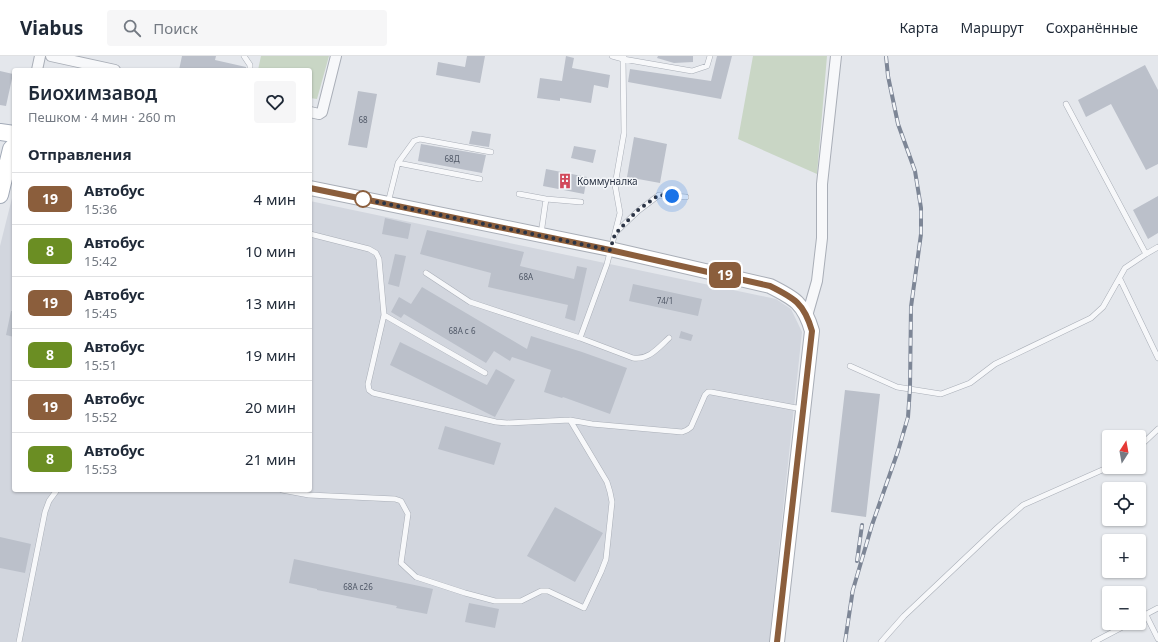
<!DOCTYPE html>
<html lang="ru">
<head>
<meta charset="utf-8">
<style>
  :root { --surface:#fff; --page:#f6f6f7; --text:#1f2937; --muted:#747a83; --line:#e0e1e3 }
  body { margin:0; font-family:"Noto Sans",sans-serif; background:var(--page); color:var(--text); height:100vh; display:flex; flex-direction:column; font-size:15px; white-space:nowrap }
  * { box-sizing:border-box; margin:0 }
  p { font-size:13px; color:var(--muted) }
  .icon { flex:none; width:22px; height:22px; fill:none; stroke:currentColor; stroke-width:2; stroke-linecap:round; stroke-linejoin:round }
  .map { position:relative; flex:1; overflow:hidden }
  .sheet { position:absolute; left:12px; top:12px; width:300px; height:424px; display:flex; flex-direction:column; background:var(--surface); border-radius:4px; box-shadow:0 1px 3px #0004 }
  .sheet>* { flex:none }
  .badge { padding:0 8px; border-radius:6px; font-size:14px; line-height:26px }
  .needle { width:26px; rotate:11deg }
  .buttons { position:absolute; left:1102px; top:374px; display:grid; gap:8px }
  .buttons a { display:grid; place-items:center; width:44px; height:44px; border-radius:4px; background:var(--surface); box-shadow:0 1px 3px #0004; font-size:20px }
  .you { position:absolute; width:20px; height:20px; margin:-10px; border:3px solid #fff; border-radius:50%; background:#1a73e8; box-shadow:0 0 0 6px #1a73e833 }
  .map>.badge { position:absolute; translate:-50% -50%; box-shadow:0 0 0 2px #fff }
  h2 { padding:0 16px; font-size:15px; line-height:36px }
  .round { display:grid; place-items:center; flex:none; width:42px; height:42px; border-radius:4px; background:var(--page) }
  .overview { display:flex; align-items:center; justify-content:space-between; height:68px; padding:0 16px }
  h1 { font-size:19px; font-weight:600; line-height:30px }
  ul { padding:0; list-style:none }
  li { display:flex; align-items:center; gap:12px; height:52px; padding:0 16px; border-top:1px solid var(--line) }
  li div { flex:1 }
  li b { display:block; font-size:15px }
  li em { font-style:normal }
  li .badge { min-width:44px; font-weight:700; text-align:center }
  header { display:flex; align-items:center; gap:24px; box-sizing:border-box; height:56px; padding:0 20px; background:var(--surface); border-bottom:1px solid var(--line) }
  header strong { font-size:19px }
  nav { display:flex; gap:22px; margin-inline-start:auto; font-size:14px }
  .search { width:280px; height:36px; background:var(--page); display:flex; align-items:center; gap:10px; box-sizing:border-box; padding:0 14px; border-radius:4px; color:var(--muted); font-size:15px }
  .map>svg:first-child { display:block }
  .built { fill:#d2d6de }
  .green { fill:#c9d6c5 }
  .building { fill:#bbc0ca }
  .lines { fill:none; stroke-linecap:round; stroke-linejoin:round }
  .lane-casing { stroke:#a9aeb7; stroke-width:6 }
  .street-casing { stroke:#a9aeb7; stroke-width:12 }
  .secondary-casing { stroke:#a9aeb7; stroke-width:16 }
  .primary-casing { stroke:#a3abb8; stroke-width:18 }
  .lane { stroke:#f7f8fa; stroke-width:5 }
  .street { stroke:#f7f8fa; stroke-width:10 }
  .secondary { stroke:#fff; stroke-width:14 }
  .primary { stroke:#fff; stroke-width:16 }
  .rail-casing { stroke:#7d8696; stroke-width:4 }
  .rail { stroke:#f4f6f9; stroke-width:2.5; stroke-dasharray:8; stroke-linecap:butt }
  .line-casing { stroke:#fff; stroke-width:9 }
  .line { stroke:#8b5e3c; stroke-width:6 }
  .walk { stroke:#2b3445; stroke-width:4; stroke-dasharray:0 7.2 }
  .stop-dot { fill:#fff; stroke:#8b5e3c; stroke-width:2 }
  .labels { text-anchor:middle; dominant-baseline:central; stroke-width:3; stroke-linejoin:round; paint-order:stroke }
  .number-label { font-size:8px; fill:#4f5766 }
  .poi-label { font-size:10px; fill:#2b3445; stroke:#f4f6f9; text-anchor:start }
</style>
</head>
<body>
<header>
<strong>Viabus</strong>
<div class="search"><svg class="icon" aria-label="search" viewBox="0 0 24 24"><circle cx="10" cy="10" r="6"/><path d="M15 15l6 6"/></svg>Поиск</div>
<nav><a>Карта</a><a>Маршрут</a><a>Сохранённые</a></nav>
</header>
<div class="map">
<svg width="1158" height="586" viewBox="0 0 1158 586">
  <rect width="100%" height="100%" fill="#e4e7ec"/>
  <path class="built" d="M14,134V434H310V145L776,243L791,253L802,276L769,586H0V190Z"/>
  <path class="green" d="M261,0H329L317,43L310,42V14H258Z
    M753,0H827L817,118L738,83Z"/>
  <path class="building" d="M182,0H216L215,4L246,11V14H179Z
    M467,0H485L480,27L436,19L438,6L465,11Z
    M566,0L574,2L572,12L610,19L608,32L594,29L591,47L560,42V45L537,42L540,22L562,25Z
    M658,0H693V6L674,7L657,2Z
    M717,0H732L721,43L628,26L630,13L711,25Z
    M1145,9L1158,34V108L1146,114L1111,48L1086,61L1078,44Z
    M0,15L13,18L6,50L0,49Z
    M358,35L377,38L367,92L348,89Z
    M472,75L491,78L489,91L469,88Z
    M634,81L667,88L660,127L627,121Z
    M421,88L486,99L482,117L418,105Z
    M574,90L596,94L593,107L571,102Z
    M546,113L587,121L584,138L543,130Z
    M1158,140V177L1148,183L1133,154Z
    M385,162L411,168L408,183L382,178Z
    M427,174L524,196L520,210L574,223L577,210L587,212L575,265L565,262L568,249L488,231L491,217L420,198Z
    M395,198L406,200L399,231L388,228Z
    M633,228L702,243L698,260L629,245Z
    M422,231L527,293L531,280L582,296L627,312L610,358L563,341L562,342L544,336L551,314L512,301L510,305L494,295L486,307L404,258L401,262L391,256L399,241L411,248Z
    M11,255H14V281L6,279Z
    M681,275L693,279L691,285L679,282Z
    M400,286L487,329L496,313L515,324L495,361L390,309Z
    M845,334L880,338L866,461L831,456Z
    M445,370L501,387L494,409L438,393Z
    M555,451L603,477L575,526L527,500Z
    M0,481L31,488L25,517L0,512Z
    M294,503L433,533L427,558L396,552L397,550L317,534V533L289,527Z
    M469,547L499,553L495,572L465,566Z"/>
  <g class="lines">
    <defs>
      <path id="lane" d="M244,0L250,9V14
        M624,0L623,3L692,15L707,10L710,0
        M1066,48L1146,198
        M398,107L480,123
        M519,138L546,143L581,146
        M388,147L398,107L414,85L420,83L491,96
        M615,177L638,155L659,139L686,141
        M541,178L546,143
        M426,217L470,246L580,282L607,208L620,157L615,129L624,77L623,3L612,0
        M1120,223L1158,302
        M384,259L485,317
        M580,282L633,302C649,304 658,292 669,282
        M850,310L897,331L941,338L970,327L995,308L1091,262L1103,251L1125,212L1146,198L1158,191
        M570,364L592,368L682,376L687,374L691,371L705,339L708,336H711L802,353
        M1139,391L1158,373
        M282,434L309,439L395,443L401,445L408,458L401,507L416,521L465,537L495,545H521L541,535H548L584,552L601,516L606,503L612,446L610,436L607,426L570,364L507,367L496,366L373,337L369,334L368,328L384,259L379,203L376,197L369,193L310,178
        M1146,559L1158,583
        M1139,562L1158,552
        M19,586L45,456L49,445L57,434
        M881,586L904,560L997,472L1023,449L1109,411
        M1094,586L1130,567"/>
      <path id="street" d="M51,0L115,14
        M37,14L40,0
        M310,56L319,58L322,56L336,0
        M807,260L817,225L822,182V128L836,0"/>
      <path id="secondary" d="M310,132L610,193L770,230C794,242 804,247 812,275L777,586"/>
      <path id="primary" d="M0,76L14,78
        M0,139L11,93L14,90"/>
    </defs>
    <use href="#lane" class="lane-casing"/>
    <use href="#street" class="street-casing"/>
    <use href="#secondary" class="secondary-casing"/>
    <use href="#primary" class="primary-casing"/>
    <use href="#lane" class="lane"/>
    <use href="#street" class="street"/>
    <use href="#secondary" class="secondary"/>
    <use href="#primary" class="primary"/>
    <defs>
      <path id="rail" d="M857,505L862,469
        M852,537L872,469L898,395L908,361L910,332L911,251L921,178V152L915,115L898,68L888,20L886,0
        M845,586L853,533"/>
    </defs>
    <use href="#rail" class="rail-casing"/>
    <use href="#rail" class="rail"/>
  </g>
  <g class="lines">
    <defs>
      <path id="line" d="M310,132L610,194L770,230C794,242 804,247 812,275L777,586"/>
    </defs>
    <use href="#line" class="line-casing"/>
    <use href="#line" class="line"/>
    <path class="walk" d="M363,143L610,194L615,178L638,154L659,139L672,140"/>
  </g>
  <defs>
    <symbol id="building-bare" viewBox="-9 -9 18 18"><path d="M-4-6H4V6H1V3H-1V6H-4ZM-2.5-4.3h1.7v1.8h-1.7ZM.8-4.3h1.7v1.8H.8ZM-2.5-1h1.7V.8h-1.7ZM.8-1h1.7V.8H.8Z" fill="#d1495b" stroke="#f4f6f9" stroke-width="2.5" paint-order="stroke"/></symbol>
  </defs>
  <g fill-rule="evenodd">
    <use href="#building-bare" x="554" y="114" width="22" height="22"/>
  </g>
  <circle class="stop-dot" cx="363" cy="143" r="8"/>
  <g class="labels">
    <g class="number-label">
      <text x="363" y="63">68</text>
      <text x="452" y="102">68Д</text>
      <text x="526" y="220">68А</text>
      <text x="665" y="244">74/1</text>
      <text x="462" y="274">68А с 6</text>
      <text x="358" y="530">68А с26</text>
    </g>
    <g class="poi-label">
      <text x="577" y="125">Коммуналка</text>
    </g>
  </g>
</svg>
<div class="buttons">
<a><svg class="needle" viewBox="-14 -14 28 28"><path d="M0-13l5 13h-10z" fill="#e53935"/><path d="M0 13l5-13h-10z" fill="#747a83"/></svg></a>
<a><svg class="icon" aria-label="locate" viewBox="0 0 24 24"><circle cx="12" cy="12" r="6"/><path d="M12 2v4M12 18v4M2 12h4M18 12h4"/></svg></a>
<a>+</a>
<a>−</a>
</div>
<div class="you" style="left:672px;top:140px"></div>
<b class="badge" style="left:725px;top:219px;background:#8b5e3c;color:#fff">19</b>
<section class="sheet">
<div class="overview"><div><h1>Биохимзавод</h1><p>Пешком · 4 мин · 260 m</p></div><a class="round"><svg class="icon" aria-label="heart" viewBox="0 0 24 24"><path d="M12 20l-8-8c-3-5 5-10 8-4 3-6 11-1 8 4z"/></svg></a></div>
<h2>Отправления</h2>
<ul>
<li><span class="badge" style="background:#8b5e3c;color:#fff">19</span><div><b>Автобус</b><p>15:36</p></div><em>4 мин</em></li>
<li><span class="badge" style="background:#6b8e23;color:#fff">8</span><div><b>Автобус</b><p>15:42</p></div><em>10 мин</em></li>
<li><span class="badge" style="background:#8b5e3c;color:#fff">19</span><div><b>Автобус</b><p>15:45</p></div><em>13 мин</em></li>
<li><span class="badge" style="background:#6b8e23;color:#fff">8</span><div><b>Автобус</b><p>15:51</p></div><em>19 мин</em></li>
<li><span class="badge" style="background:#8b5e3c;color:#fff">19</span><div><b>Автобус</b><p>15:52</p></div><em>20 мин</em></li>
<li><span class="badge" style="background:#6b8e23;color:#fff">8</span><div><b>Автобус</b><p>15:53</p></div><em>21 мин</em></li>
</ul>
</section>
</div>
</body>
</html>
